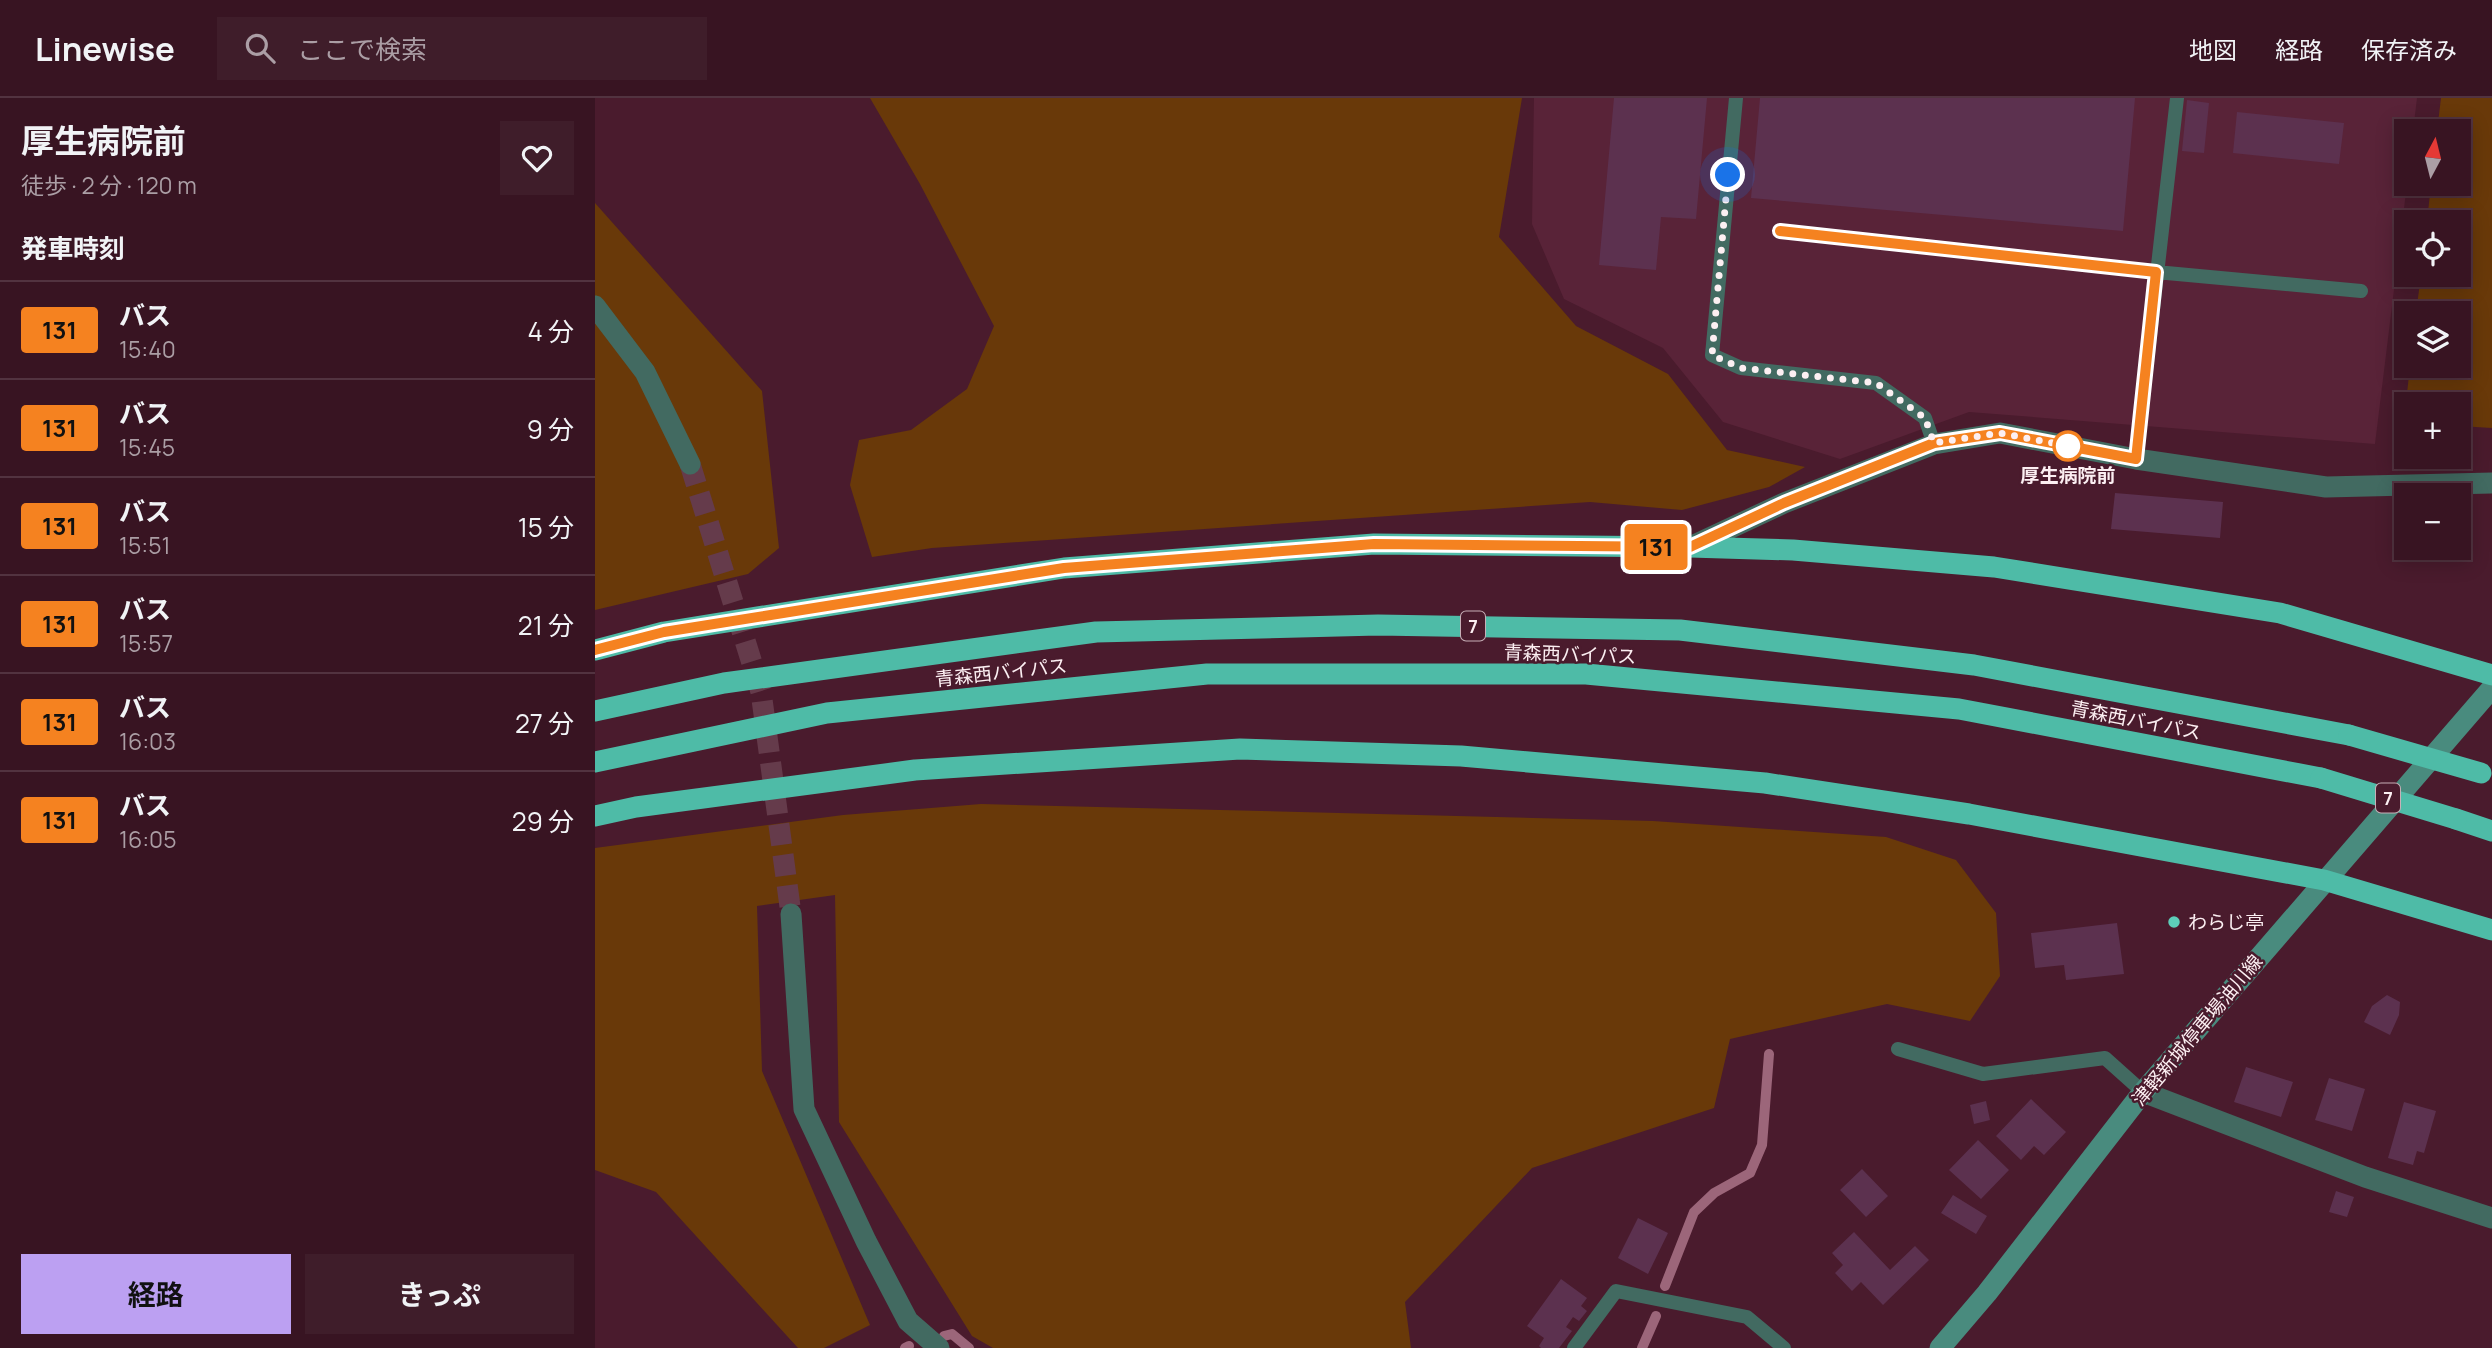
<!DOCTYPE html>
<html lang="ja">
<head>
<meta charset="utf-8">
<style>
  :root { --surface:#381422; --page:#3f1d2a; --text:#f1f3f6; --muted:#ab9ea5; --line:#523340; --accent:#bca0f2 }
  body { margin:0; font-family:Manrope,"Noto Sans JP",sans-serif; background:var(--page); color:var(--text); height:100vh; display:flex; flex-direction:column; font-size:26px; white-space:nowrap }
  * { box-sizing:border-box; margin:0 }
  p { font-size:23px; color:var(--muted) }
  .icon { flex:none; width:38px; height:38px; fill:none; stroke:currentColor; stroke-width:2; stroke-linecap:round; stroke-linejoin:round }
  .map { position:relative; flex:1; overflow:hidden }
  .sheet { display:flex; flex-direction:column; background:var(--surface); width:595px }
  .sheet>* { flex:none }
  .badge { padding:0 14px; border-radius:5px; font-size:24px; line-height:46px }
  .needle { width:46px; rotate:7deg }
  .controls { position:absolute; left:1799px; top:21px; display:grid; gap:14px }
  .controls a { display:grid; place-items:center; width:77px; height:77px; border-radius:0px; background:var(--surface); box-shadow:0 4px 18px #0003,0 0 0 2px var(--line); font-size:35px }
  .you { position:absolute; width:35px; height:35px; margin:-18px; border:5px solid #fff; border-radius:50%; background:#1a73e8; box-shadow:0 0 0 10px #1a73e833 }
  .map>.badge { position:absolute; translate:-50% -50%; box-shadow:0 0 0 4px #fff }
  h2 { padding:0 21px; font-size:26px; line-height:63px }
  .round { display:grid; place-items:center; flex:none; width:74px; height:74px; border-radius:0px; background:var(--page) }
  .overview { display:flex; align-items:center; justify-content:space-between; height:119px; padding:0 21px }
  h1 { font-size:33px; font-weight:700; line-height:52px }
  .button { display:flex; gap:14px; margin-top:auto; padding:14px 21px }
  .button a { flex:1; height:80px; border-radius:0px; background:var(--accent); color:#111; font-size:28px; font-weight:700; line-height:80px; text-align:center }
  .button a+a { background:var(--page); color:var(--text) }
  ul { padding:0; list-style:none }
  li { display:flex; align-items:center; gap:21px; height:98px; padding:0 21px; border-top:2px solid var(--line) }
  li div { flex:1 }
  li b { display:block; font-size:26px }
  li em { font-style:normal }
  li .badge { min-width:77px; font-weight:700; text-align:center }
  header { display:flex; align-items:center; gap:42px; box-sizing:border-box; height:98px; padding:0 35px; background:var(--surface); border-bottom:2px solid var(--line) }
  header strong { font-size:33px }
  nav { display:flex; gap:38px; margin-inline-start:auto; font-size:24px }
  .search { width:490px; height:63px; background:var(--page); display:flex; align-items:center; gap:18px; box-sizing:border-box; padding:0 24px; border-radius:0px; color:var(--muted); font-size:26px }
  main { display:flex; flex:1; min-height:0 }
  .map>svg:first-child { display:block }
  .built { fill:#592338 }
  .green { fill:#693909 }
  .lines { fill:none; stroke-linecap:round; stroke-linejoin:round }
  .stream { stroke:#9c667a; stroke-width:10 }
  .building { fill:#5c314f }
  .street-tunnel { stroke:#653b4b; stroke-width:21; stroke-dasharray:21 10; stroke-linecap:butt }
  .lane { stroke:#426a61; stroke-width:14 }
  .street { stroke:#426a61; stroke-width:21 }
  .secondary { stroke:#498b7e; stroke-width:21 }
  .highway { stroke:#4ebba7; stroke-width:21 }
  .highway-bridge { stroke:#4ebba7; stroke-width:21 }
  .line-casing { stroke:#fff; stroke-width:16 }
  .line { stroke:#f58220; stroke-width:10 }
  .walk { stroke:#fceff2; stroke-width:7; stroke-dasharray:0 12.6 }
  .stop-dot { fill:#fff; stroke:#f58220; stroke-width:3.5 }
  .poi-dot { fill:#5dceb9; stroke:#4a1b2d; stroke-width:2.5 }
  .labels { text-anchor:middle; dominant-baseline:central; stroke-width:5; stroke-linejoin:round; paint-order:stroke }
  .shield { fill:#4a1b2d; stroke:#c7afb7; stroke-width:2 }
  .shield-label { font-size:18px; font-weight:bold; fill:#fceff2 }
  .stop-label { font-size:19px; font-weight:bold; fill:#fceff2; stroke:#4a1b2d }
  .street-label { font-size:19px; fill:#fceff2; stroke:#4a1b2d }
  .poi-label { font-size:19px; fill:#fceff2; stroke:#4a1b2d; text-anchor:start }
</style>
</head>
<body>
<header>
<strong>Linewise</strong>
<div class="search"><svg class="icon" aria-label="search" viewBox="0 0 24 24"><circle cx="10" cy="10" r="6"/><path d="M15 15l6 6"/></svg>ここで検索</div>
<nav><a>地図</a><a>経路</a><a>保存済み</a></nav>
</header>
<main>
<section class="sheet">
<div class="overview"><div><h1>厚生病院前</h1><p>徒歩 · 2 分 · 120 m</p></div><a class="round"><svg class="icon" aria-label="heart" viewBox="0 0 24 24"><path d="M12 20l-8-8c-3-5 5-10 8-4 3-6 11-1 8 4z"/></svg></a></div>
<h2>発車時刻</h2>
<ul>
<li><span class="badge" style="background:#f58220;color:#111">131</span><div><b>バス</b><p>15:40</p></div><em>4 分</em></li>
<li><span class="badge" style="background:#f58220;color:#111">131</span><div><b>バス</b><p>15:45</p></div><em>9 分</em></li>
<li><span class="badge" style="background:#f58220;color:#111">131</span><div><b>バス</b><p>15:51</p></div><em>15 分</em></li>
<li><span class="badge" style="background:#f58220;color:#111">131</span><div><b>バス</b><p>15:57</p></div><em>21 分</em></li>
<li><span class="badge" style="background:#f58220;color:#111">131</span><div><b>バス</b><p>16:03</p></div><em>27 分</em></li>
<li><span class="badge" style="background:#f58220;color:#111">131</span><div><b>バス</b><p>16:05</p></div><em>29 分</em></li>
</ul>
<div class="button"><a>経路</a><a>きっぷ</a></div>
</section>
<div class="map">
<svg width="1897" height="1250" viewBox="0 0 1897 1250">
  <rect width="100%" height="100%" fill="#4a1b2d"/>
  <path class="built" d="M939,0H1822L1818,33H1811L1812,86L1780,346L1374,314L1245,361L1128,324L1068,250L969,201L937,126Z"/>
  <path class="green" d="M275,0H927L904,139L981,228L1073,276L1132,352L1210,369L1174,389L1087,412L995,404L337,450L277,459L255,387L264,342L316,332L372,291L399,228L325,86Z
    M1846,0H1897V330L1864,328V306H1811V323H1809L1815,268H1864V215H1821L1826,177H1864V124H1832L1836,86H1864V33H1842Z
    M0,105L167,293L184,450L153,476L0,512Z
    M386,706L1058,723L1291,739L1361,762L1401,815L1405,878L1375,923L1292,906L1135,941L1119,1010L937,1070L810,1204L816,1250H398L377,1238L244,1024L240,797L162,808L167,973L275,1227L229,1250H203L61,1094L0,1072V750L248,717Z"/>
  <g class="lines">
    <path class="stream" d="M1070,1188L1099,1114L1119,1095L1155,1075L1167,1047L1174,956
      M349,1238L357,1236L374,1250
      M310,1250L314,1248
      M1047,1250L1061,1218"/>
  </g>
  <path class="building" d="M1019,0H1112L1101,121L1066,119L1061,172L1004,167Z
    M1165,0H1540L1528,133L1156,100Z
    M1592,2L1614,5L1609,55L1587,53Z
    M1642,14L1749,25L1744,66L1638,55Z
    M1520,395L1628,404L1625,440L1516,431Z
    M1522,825L1529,876L1471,882L1469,867L1440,870L1436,835Z
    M1792,897L1805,904L1804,917L1795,937L1769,924L1777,908Z
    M1651,969L1698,984L1686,1019L1639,1004Z
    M1734,980L1770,991L1757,1033L1720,1022Z
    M1436,1001L1471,1034L1449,1057L1439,1048L1426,1062L1401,1038Z
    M1391,1003L1395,1022L1379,1026L1375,1007Z
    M1809,1004L1841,1013L1829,1055L1822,1053L1818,1067L1793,1060Z
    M1383,1042L1414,1072L1386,1101L1354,1072Z
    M1267,1071L1293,1098L1271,1119L1245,1092Z
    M1741,1093L1759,1099L1752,1119L1734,1114Z
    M1358,1097L1392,1118L1381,1136L1346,1115Z
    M1043,1120L1073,1135L1053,1176L1023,1160Z
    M1259,1134L1295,1172L1320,1148L1334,1162L1288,1207L1266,1184L1257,1193L1240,1175L1248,1167L1237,1155Z
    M966,1181L992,1200L986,1208L992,1213L984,1223L978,1219L971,1229L977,1233L964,1250H946L944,1248L949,1240L932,1228Z"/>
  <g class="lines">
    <path class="street-tunnel" d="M95,366L166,594L196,816"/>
    <path class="lane" d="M1141,0L1117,257L1146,270L1281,285L1330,320L1339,346
      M1185,133L1561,174L1766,193
      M1541,361L1582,0
      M1303,951L1388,976L1510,960L1548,994
      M979,1250L1021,1193L1152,1219L1189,1250"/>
    <path class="street" d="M0,208L50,274L95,366
      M1095,449L1189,405L1339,346L1405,335L1541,361L1731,389L1897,385
      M196,816L209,1011L271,1143L313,1223L344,1250
      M1548,994L1770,1079L1897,1120"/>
    <path class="secondary" d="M1345,1250L1392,1195L1548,994L1897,590"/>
    <path class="highway" d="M0,552L69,534L469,470L779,446L1095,449L1198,452L1399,469L1685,515L1897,577
      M0,613L129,585L501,534L783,527L1085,532L1379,567L1754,637
      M0,664L232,615L612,576H991L1364,611L1726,680
      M0,718L41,709L320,672L645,651L866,658L1170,685L1374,716L1729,782L1897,832
      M1861,721L1897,733"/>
    <path class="highway-bridge" d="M1754,637L1886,675
      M1726,680L1861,721"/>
  </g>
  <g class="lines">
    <defs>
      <path id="line" d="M0,552L69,534L469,470L779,446L1095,449L1189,405L1339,345L1405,335L1541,361L1561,174L1185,133"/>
    </defs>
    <use href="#line" class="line-casing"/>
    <use href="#line" class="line"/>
    <path class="walk" d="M1133,77L1117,257L1146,270L1281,285L1330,320L1339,345L1405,335L1473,348"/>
  </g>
  <circle class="stop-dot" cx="1473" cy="348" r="14"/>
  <circle class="poi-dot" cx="1579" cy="824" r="7"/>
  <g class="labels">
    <g class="shield">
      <rect x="866" y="513.5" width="24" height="29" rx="5"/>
      <rect x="1781" y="685.5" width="24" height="29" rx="5"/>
    </g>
    <g class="shield-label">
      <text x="878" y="528">7</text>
      <text x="1793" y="700">7</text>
    </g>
    <g class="stop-label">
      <text x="1473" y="377">厚生病院前</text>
    </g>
    <g class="street-label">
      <text transform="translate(975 556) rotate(2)">青森西バイパス</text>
      <text transform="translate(406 574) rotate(-6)">青森西バイパス</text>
      <text transform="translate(1541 622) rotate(11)">青森西バイパス</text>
      <text transform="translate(1602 932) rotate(-50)">津軽新城停車場油川線</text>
    </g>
    <g class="poi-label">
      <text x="1593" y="824">わらじ亭</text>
    </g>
  </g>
</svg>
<div class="controls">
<a><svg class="needle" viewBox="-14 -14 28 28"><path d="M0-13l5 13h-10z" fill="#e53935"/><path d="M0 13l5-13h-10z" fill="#ab9ea5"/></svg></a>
<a><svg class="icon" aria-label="locate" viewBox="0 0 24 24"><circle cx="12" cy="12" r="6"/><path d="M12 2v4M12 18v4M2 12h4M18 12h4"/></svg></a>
<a><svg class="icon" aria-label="layers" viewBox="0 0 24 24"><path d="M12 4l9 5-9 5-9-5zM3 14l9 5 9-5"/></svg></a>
<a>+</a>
<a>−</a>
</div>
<div class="you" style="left:1133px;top:77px"></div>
<b class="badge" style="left:1061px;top:449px;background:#f58220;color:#111">131</b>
</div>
</main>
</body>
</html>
